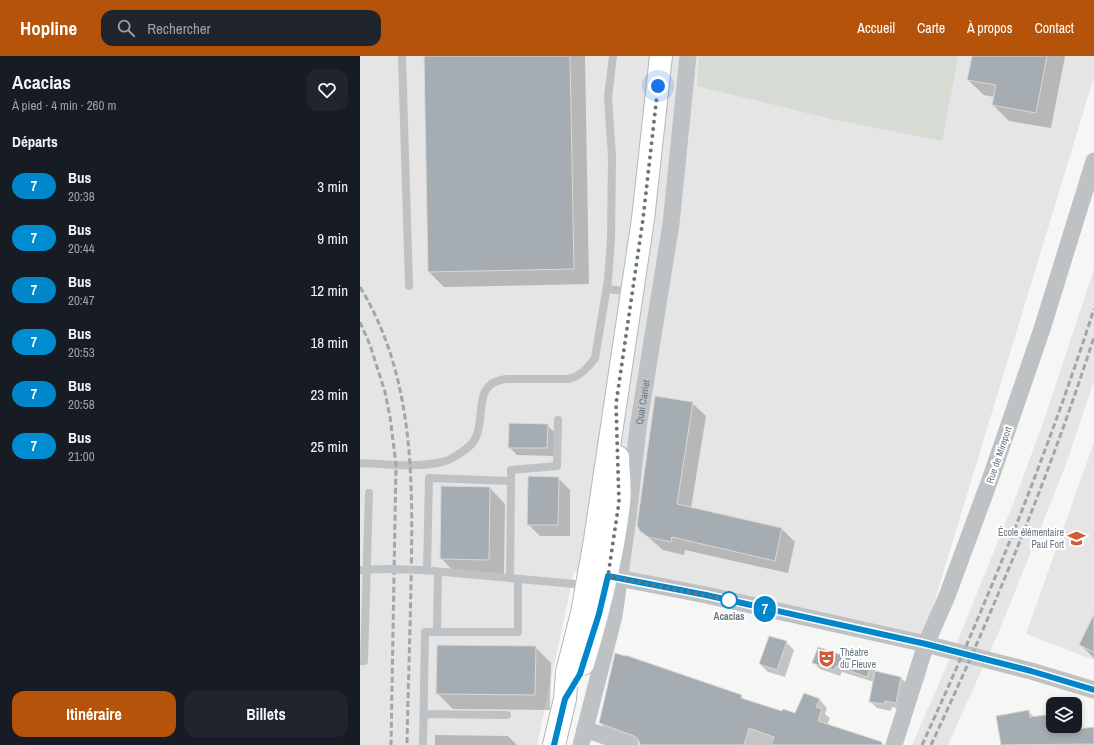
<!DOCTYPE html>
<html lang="fr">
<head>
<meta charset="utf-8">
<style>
  :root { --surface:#171b24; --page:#20242c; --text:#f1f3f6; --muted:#9ea1a6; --accent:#b45309 }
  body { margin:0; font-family:"Archivo Narrow",sans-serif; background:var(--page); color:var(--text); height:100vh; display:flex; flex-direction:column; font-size:15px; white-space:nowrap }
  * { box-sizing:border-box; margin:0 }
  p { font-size:13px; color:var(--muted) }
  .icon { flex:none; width:22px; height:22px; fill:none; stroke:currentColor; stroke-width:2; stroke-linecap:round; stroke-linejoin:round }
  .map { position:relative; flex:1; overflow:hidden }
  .side { display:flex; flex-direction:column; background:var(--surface); width:360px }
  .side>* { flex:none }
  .badge { padding:0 8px; border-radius:13px; font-size:14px; line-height:26px }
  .tools { position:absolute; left:686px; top:641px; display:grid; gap:8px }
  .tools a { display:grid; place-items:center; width:36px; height:36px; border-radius:8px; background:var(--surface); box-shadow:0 2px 6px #0003; font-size:20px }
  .you { position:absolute; width:20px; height:20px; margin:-10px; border:3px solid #fff; border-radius:50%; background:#1a73e8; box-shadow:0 0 0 6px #1a73e833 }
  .map>.badge { position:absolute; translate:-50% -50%; box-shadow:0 0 0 2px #fff }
  h2 { padding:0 12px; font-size:15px; line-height:36px }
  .round { display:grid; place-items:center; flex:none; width:42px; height:42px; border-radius:12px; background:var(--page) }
  .head { display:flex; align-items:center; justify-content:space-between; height:68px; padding:0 12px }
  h1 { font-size:19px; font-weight:700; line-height:30px }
  .button { display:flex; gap:8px; margin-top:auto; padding:8px 12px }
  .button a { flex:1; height:46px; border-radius:12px; background:var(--accent); color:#fff; font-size:16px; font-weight:700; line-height:46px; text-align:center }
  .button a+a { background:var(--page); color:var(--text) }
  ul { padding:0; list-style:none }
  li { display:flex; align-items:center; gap:12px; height:52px; padding:0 12px }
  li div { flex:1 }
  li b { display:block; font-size:15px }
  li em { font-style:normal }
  li .badge { min-width:44px; font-weight:700; text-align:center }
  header { display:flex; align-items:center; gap:24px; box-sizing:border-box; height:56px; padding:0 20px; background:var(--accent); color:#fff }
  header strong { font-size:19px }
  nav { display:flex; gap:22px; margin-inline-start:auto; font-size:14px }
  .search { width:280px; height:36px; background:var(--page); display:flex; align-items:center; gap:10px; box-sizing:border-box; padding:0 14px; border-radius:12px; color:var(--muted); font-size:15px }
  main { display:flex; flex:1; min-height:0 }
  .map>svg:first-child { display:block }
  .built { fill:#e4e5e4 }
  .green { fill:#d6dbd3 }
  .shadow { fill:#0003 }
  .building { fill:#a6adb2; stroke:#d8d8d6 }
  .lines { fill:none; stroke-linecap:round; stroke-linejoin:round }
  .secondary-casing { stroke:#b3b7bb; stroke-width:24 }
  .lane { stroke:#bec2c5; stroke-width:8 }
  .street { stroke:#bec2c5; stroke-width:17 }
  .secondary { stroke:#fff; stroke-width:22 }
  .rail { stroke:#a0a6ab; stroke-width:3; stroke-dasharray:6 3; stroke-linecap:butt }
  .lane-bridge { stroke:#bec2c5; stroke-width:8 }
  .line-casing { stroke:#fff; stroke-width:9 }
  .line { stroke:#0086cb; stroke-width:6 }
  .walk { stroke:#687682; stroke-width:4; stroke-dasharray:0 7.2 }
  .stop-dot { fill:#fff; stroke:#0086cb; stroke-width:2 }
  .labels { text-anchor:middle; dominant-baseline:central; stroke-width:4; stroke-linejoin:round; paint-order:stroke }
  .street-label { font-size:10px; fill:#687682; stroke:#fff }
  .poi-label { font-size:10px; fill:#687682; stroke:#fff; text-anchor:end }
  .stop-label { font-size:10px; font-weight:bold; fill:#687682; stroke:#fff }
</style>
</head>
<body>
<header>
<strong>Hopline</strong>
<div class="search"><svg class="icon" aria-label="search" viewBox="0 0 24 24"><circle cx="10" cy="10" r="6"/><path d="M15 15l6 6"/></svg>Rechercher</div>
<nav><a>Accueil</a><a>Carte</a><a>À propos</a><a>Contact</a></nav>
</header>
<main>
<section class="side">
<div class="head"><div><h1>Acacias</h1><p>À pied · 4 min · 260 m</p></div><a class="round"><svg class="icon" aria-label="heart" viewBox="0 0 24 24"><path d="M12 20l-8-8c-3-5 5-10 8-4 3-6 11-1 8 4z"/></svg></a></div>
<h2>Départs</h2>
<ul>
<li><span class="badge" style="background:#0086cb;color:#fff">7</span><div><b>Bus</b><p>20:38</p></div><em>3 min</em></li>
<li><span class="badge" style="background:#008cd0;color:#fff">7</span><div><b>Bus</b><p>20:44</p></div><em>9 min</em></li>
<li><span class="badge" style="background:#0086cb;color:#fff">7</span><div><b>Bus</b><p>20:47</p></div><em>12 min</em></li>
<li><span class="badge" style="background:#008cd0;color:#fff">7</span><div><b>Bus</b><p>20:53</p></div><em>18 min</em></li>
<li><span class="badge" style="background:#0086cb;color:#fff">7</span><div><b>Bus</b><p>20:58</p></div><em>23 min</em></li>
<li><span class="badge" style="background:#008cd0;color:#fff">7</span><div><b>Bus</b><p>21:00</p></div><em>25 min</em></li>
</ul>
<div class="button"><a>Itinéraire</a><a>Billets</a></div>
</section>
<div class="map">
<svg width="734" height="689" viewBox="0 0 734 689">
  <rect width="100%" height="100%" fill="#f6f6f4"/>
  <path class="built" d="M0,0H734V21L560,593L214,516L177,689H0Z
    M734,213V325L705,411L640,573L588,689H552L601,577L655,443L684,364Z
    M734,386V604L666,578Z"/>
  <path class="green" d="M339,0H598L582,85L471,63L337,30Z"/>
  <path class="shadow" d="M65,0H225L229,228L84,231L69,216Z
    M613,0H705L691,72L649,65L633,49L634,41L624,39L608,24Z
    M332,347L346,360L331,452L422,473L435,486L428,517L325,494L324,499L303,494L281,475Z
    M187,369L195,377V400L157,399L149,391Z
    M198,422L210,434V480H180L168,468Z
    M130,432L145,448L144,519L96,518L81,502Z
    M734,561V602L721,589Z
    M426,586L434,594L425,621L408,616L400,608Z
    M175,591L191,607L190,654L93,653L77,637Z
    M454,607L511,610L517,616L541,622L548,629L543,654L532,651L531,655L517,652L510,645L514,626L482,616L480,620L460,613Z
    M381,640L385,644L422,657L436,659L459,643L467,652L465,658L470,662L467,669L525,689H280V686L248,675L240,667Z
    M668,655L676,663L693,659V670H702L703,676L734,673V689H685L684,681L648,684Z
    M75,679L148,680L157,689H75Z"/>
  <path class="building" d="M64,0H210L214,213L68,216Z
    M612,0H687L676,57L632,49L636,29L607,24Z
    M295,340L333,346L317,448L422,472L415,505L312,481L311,486L288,481L280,475L277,469Z
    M149,367L188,368L187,392H148Z
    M168,420L199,421L198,469H167Z
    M81,430L130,431L129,504L80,503Z
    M734,558V596L719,589Z
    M409,580L427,585L417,614L399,608Z
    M77,589L176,590L175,639L76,638Z
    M458,591L511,609L507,621L476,610L474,614L452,607Z
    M255,597L265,600V599L382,639L381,642L422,655L423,653L435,657L444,637L460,643L456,651L462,653L458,665L522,686V689H411L414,681L389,672L384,689H280L278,683L274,680L239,667Z
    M515,615L541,621L536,647L525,645L524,648L509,646Z
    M669,654L670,661L693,658V676L734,671V688L641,689L636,660Z"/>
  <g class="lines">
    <defs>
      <path id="secondary" d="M223,608C239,555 253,502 259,447C261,432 258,416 258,401
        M194,689L205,643L207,616L222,557L235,484L283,163L301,0"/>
    </defs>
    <use href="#secondary" class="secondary-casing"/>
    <path class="lane" d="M42,0L49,230
      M247,233L272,236
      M0,407C26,408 56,412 82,406C88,405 94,401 99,398C105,394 113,389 116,381C126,359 112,327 146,323H208C219,321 229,311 235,302L248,224L251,182L252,101L248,41L253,0
      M151,425V414L197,410L198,364
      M0,514L28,513
      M67,515L69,422L151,425L150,522
      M73,515L226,529
      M78,516L77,576H158V523
      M0,605H4L9,437
      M64,658L147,659
      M63,689L65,576H77"/>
    <g class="street">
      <path d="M248,520L346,539L566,588L671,615L734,634"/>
      <path d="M225,673L270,689"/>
      <path id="s1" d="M221,689L254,560L268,462L278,372L311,168L328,0"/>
      <path d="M534,689L566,588L587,540L631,421L682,273L734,105"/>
    </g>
    <use href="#secondary" class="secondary"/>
    <path class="rail" d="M0,231C55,321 53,426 51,528C50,582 48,635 47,689
      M0,266L10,289L25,336L30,361L36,408L31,689
      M562,689C627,547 686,402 734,253
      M571,689C633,556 689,421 734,281"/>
    <path class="lane-bridge" d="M28,513L62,514"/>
  </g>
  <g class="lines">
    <defs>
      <path id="line" d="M194,689L205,643L220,618L239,558L248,520L346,539L566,588L671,615L734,634"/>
    </defs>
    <use href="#line" class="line-casing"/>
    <use href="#line" class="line"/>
    <path class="walk" d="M298,30L283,163L256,348L259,446L248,520L373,545L369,544"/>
  </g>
  <defs>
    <symbol id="school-bare" viewBox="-9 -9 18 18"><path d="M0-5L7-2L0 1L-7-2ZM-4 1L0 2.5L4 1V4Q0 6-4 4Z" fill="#d15d39" stroke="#fff" stroke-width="2.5" paint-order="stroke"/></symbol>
    <symbol id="theatre-bare" viewBox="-9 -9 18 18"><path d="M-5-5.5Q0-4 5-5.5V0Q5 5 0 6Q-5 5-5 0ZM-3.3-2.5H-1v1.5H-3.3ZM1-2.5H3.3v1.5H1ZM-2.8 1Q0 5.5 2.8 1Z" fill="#d15d39" stroke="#fff" stroke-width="2.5" paint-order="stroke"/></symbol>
  </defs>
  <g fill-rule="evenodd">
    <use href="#school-bare" x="704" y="470" width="25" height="25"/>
    <use href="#theatre-bare" x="454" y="590" width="25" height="25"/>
  </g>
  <circle class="stop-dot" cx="369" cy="544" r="8"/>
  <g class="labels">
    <g class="street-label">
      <text stroke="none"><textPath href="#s1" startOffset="349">Quai Carriet</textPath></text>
      <text transform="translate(639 399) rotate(-71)">Rue de Mireport</text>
    </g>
    <g class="poi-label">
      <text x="704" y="476">École élémentaire<tspan x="704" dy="12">Paul Fort</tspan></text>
      <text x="480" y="596" text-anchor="start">Théatre<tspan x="480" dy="12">du Fleuve</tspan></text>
    </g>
    <g class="stop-label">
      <text x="369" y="560">Acacias</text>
    </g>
  </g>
</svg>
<div class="tools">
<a><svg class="icon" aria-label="layers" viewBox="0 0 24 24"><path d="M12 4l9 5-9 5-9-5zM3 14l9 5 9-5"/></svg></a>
</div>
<div class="you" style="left:298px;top:30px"></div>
<b class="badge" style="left:405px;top:553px;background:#0086cb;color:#fff">7</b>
</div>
</main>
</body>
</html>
